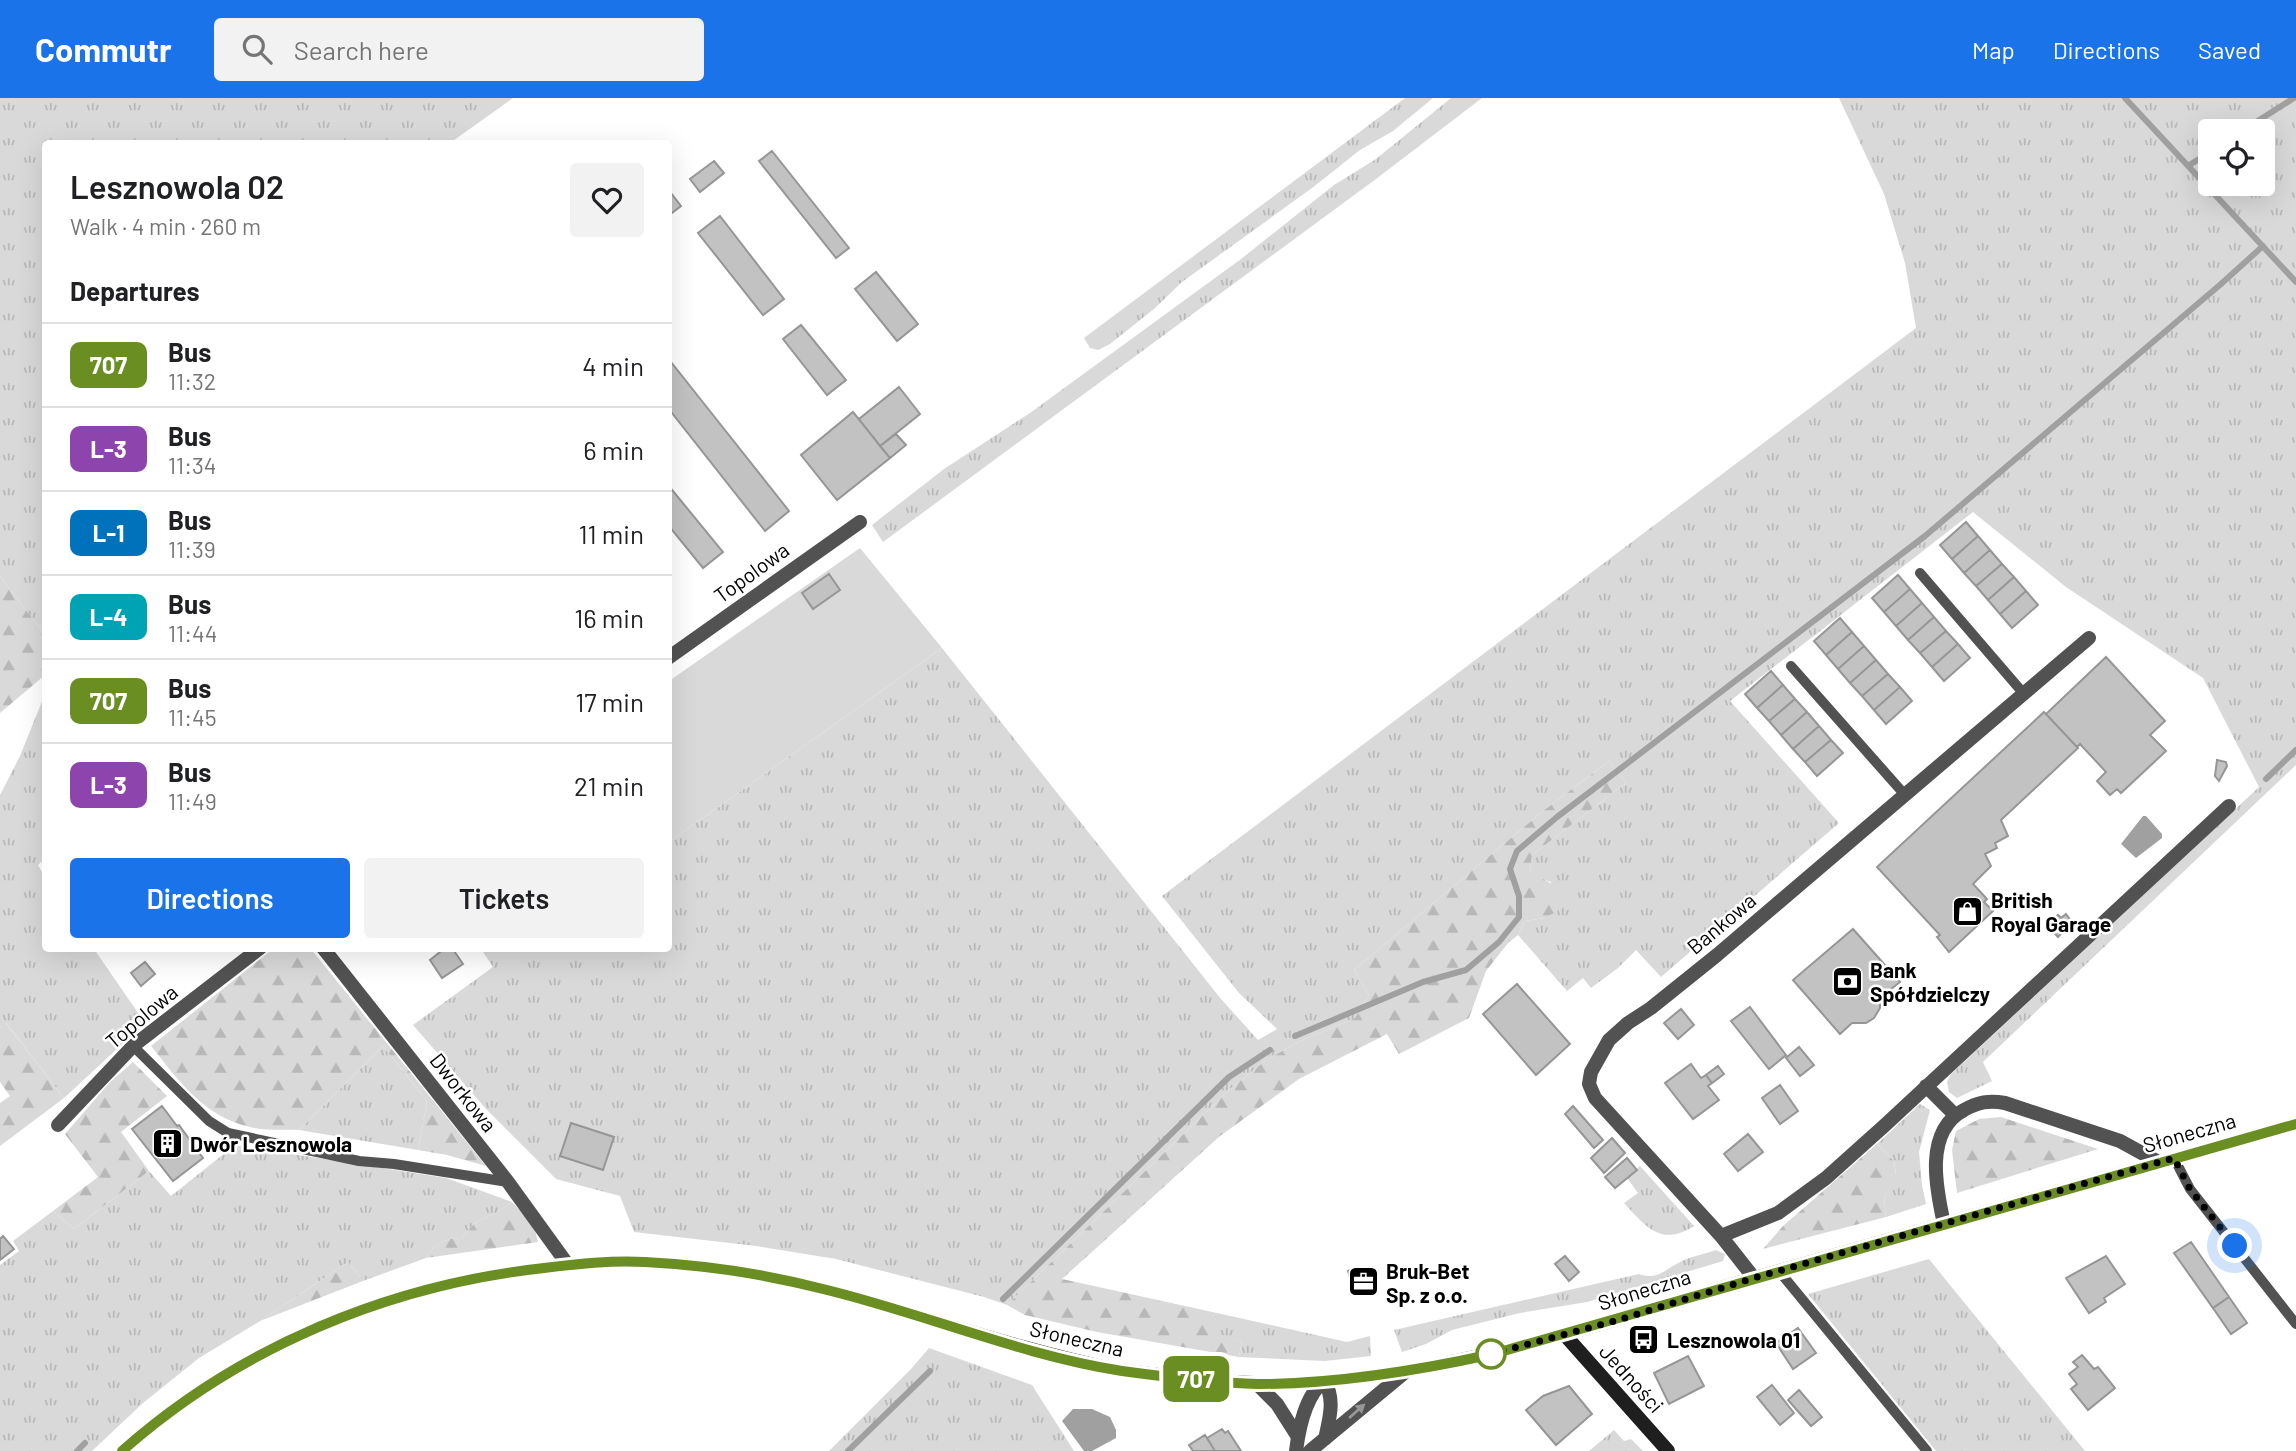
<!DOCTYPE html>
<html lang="en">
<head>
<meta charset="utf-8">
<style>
  :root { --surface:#fff; --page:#f2f2f2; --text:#202124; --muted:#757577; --line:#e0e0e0; --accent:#1a73e8 }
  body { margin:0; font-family:Barlow,sans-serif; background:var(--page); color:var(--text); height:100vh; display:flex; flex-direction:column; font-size:26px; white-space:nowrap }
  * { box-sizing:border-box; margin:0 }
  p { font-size:23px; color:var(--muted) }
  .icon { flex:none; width:38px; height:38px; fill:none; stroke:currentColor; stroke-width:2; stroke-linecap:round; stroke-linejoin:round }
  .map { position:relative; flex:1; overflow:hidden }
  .details { position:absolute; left:42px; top:42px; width:630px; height:812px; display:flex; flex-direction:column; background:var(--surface); border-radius:7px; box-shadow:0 7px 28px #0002 }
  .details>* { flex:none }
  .badge { padding:0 14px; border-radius:10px; font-size:24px; line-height:46px }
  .buttons { position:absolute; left:2198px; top:21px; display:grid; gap:14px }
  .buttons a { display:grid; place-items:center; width:77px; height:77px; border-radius:7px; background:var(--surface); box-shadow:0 7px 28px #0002; font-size:35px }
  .you { position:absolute; width:35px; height:35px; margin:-18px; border:5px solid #fff; border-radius:50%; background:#1a73e8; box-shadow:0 0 0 10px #1a73e833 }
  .map>.badge { position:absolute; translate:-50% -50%; box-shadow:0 0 0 4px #fff }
  h2 { padding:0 28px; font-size:26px; line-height:63px }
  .round { display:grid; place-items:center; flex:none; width:74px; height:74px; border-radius:7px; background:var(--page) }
  .head { display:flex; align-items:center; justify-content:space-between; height:119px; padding:0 28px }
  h1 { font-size:33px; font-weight:600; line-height:52px }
  .action { display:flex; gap:14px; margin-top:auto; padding:14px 28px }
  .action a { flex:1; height:80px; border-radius:7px; background:var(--accent); color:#fff; font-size:28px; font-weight:600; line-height:80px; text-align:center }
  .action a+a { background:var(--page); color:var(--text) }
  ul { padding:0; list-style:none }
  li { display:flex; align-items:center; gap:21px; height:84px; padding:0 28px; border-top:2px solid var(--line) }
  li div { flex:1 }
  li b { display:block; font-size:26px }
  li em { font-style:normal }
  li .badge { min-width:77px; font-weight:700; text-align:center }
  header { display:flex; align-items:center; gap:42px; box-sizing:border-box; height:98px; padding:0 35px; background:var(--accent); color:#fff }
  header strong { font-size:33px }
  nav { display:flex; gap:38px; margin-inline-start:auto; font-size:24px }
  .search { width:490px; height:63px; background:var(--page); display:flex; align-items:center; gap:18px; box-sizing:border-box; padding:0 24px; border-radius:7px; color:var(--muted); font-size:26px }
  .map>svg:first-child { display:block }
  .grass { fill:url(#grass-tufts); fill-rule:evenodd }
  .forest { fill:url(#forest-firs) }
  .garden { fill:#d9d9d9 }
  .water { fill:#a0a0a0 }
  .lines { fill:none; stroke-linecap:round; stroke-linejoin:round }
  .stream { stroke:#a0a0a0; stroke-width:6 }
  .building { fill:#c2c2c2; stroke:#969696; stroke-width:2 }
  .lane { stroke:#525252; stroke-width:10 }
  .street { stroke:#525252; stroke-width:14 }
  .secondary { stroke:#1f1f1f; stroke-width:14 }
  .oneway { fill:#979797 }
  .line-casing { stroke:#fff; stroke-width:16 }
  .line { stroke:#6b8e23; stroke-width:10 }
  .walk { stroke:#000; stroke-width:7; stroke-dasharray:0 12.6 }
  .stop-dot { fill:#fff; stroke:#6b8e23; stroke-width:3.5 }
  .labels { text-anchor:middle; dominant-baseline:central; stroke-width:5; stroke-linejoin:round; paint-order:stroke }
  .street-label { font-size:21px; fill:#000; stroke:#fff }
  .poi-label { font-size:21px; font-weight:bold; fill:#000; stroke:#fff; text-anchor:start }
</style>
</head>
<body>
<header>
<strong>Commutr</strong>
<div class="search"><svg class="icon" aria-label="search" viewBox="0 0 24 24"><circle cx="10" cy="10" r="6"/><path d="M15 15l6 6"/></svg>Search here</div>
<nav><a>Map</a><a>Directions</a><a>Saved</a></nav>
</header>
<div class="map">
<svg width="2296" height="1353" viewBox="0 0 2296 1353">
  <defs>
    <pattern id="grass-tufts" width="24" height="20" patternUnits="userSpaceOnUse" patternTransform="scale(1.75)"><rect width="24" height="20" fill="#d9d9d9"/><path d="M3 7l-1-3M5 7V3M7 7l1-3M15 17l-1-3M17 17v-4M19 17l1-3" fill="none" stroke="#b8b8b8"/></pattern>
    <pattern id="forest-firs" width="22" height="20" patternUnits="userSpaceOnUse" patternTransform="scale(1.75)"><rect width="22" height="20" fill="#d9d9d9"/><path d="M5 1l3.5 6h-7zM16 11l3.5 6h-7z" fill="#b8b8b8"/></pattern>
  </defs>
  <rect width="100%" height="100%" fill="#fff"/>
  <path class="grass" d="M0,0H513L450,45L46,46L45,537L0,478Z
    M1405,0H1433L1393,33L1360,52L1312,90L1182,184L1154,211L1110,246L1098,252L1090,250L1084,240Z
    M1451,0H1482L1376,81L883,444L872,427L944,371L1030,315L1241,161L1334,87L1376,61Z
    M1839,0H2296V667L1983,964L1992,983L1957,1000L1949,994L1947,984L1951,976L2259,689L2203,580L2066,489L1973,414L1730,603L1839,725L1661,879L1636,852L1618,870L1591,890L1583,880L1567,893L1518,837L1525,823L1544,820L1551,784L1534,778L1530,771L1532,757L1626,685L1609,663L1543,713L1354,872L1369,897L1355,920L1298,944L1265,963L1230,991L1007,1207L984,1199L836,1161L756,1148L634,1134L620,1098L556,1081L487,1012L413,927L493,869L481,851L668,850L669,744L942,550L1221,901L1258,942L1277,931L1239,895L1162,798L1916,230L1905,165L1884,96ZM2210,33H2263V86H2210Z
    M45,596L46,760L38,767L45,779L46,850L94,851L145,925L64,1000L6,925L0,929V697L20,658Z
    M383,948L427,1003L418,1052L299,1032Z
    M1920,1006L1930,1012L1919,1054L1922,1087L1926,1106L1886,1119L1884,1100L1896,1076L1894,1063L1877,1046Z
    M235,1047L446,1080L512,1104L496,1115L476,1124L461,1140C444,1140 434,1146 426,1160L363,1183L348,1164L260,1223L199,1260L143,1305L92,1353H0V1167L19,1153L13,1143L53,1113L74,1131L149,1073L171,1098Z
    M1640,1068L1694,1128C1661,1149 1646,1129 1624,1105L1638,1095L1627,1080Z
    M1716,1152L1725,1156L1723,1163L1587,1204L1520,1215L1452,1232L1426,1246L1402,1254L1394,1232L1639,1176C1659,1183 1666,1170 1682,1163C1692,1158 1705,1156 1716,1152Z
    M1929,1161L1937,1171L2085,1353H1936L1808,1196Z
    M1217,1215L1347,1244L1370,1238L1371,1258L1325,1263L1239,1259L1242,1243L1212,1235Z
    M929,1250L1032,1287L1074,1353H829L911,1271Z
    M1614,1332L1624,1343L1631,1341L1643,1353H1589Z"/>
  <path class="forest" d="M0,478L45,537V577L0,615Z
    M1609,663L1626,685L1532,757L1530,771L1534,777C1551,784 1566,791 1558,813L1544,820L1525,823L1518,837L1508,845L1486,873L1469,920L1399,956L1387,936L1299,981L1220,1038L1062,1181L1217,1215L1213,1234L1242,1243L1239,1259L1097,1234L1025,1217L1007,1207L1230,991L1265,963L1298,944L1355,920L1369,897L1354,872L1543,713Z
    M273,851H311L486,1068L447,1057L418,1052L427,1003L383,948L299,1032C283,1031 265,1033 250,1029C203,1018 179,983 151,948Z
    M5,924L64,1000L0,1048V1005L10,998L0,984V929Z
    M133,964L167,998L121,1034L149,1073L74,1131L53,1113L98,1079L65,1036L110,984Z
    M2001,1019L2098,1051L1957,1095L1952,1052L1956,1033L1979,1021Z
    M1877,1046L1894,1063L1896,1077L1884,1100L1886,1119L1763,1151L1783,1128Z
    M512,1104L534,1128L538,1144L426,1160C434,1146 444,1140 461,1140L476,1124L496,1115Z
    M348,1164L363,1183L260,1223Z"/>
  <path class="garden" d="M860,450L942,550L669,744V583Z"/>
  <path class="water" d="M2143,718H2146L2162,736V740L2136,760L2121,746Z
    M1073,1311H1092L1110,1319L1116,1332V1340L1092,1353H1084L1062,1323Z"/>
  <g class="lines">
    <path class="stream" d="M2125,0L2296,184
      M2242,33L2294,0
      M2188,68L2210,54
      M2266,681L2296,652
      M1295,938L1423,884L1466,872L1499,844L1519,819V798L1510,771L1517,753L1557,719L1925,438L2221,186L2263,148
      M1003,1201L1229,979L1270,952
      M77,1353L85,1345
      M848,1353L930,1273"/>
  </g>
  <path class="building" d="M772,53L849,150L836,160L759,63Z
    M714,63L724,75L700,94L690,81Z
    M671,95L681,108L668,118V98Z
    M720,118L784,201L763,217L698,135Z
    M876,174L918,226L897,243L855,191Z
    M801,227L846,282L827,297L783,241Z
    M671,264L789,413L765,433L668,310V266Z
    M899,289L920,316L880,348L859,321Z
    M853,314L890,360L837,402L801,357Z
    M896,336L906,347L890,360L880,348Z
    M668,387L723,454L703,470L668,427Z
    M1966,424L1978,438L1952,461L1940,447Z
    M1978,438L1990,452L1964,475L1952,461Z
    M1990,452L2002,466L1976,488L1964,475Z
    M2002,466L2014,479L1988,502L1976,488Z
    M829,476L840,492L813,511L802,495Z
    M1898,477L1910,491L1884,514L1872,500Z
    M2014,479L2026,493L2000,516L1988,502Z
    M1910,491L1922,505L1896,528L1884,514Z
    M2026,493L2038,507L2012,530L2000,516Z
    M1922,505L1934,519L1908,542L1896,528Z
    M1934,519L1946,533L1920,555L1908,542Z
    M1840,520L1852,534L1826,557L1814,543Z
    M1946,533L1958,546L1932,569L1920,555Z
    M1852,534L1864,548L1838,571L1826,557Z
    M1958,546L1970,560L1944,583L1932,569Z
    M1864,548L1876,562L1850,585L1838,571Z
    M2106,559L2165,623L2150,637L2166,653L2121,695L2117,691L2110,697L2097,683L2106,674L2080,646L2077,649L2046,616Z
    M1876,562L1888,576L1862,598L1850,585Z
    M1771,573L1783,587L1757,610L1745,596Z
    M1888,576L1900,589L1874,612L1862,598Z
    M1783,587L1795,601L1769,623L1757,610Z
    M1900,589L1912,603L1886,626L1874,612Z
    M1795,601L1807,614L1781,637L1769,623Z
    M1807,614L1819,628L1793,651L1781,637Z
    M2044,614L2078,650L2001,722L2008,738L1995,745L1997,750L1985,756L1991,768L1973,786L1987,801L1984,804L1993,813L1949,854L1937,839L1940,837L1877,769Z
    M1819,628L1831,642L1805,664L1793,651Z
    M1831,642L1843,655L1817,678L1805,664Z
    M2217,662L2226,664L2227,668L2219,683L2215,678Z
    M2066,816L2072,824L2058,839L2047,827L2058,817L2061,820Z
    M1853,831L1900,884L1880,900V910L1874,920L1866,925H1852L1840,936L1793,882Z
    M445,850H452L463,866L442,880L430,862Z
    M145,864L155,876L141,888L131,875Z
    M1517,886L1570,946L1536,977L1483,916Z
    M1750,909L1786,957L1769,971L1731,923Z
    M1681,911L1694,927L1678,941L1664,925Z
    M1799,949L1814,967L1800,978L1786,960Z
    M1691,966L1701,980L1706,977L1712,985L1708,988L1719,1002L1693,1021L1665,985Z
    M1718,968L1724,976L1712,985L1706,977Z
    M1780,987L1798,1013L1780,1026L1762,1000Z
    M162,1008L177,1028L179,1027L203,1060L173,1083L132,1031Z
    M1573,1008L1603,1042L1594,1050L1565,1016Z
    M571,1025L614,1039L603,1072L560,1058Z
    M1748,1036L1763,1054L1738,1073L1724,1056Z
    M1612,1040L1625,1055L1604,1075L1591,1060Z
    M1627,1060L1637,1072L1615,1090L1605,1079Z
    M3,1138L14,1151L0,1162V1141Z
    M2191,1144L2229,1199L2213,1210L2174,1155Z
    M1565,1158L1579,1174L1569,1183L1555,1166Z
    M2106,1158L2125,1186L2104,1200L2106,1204L2089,1215L2066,1180Z
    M1372,1170L1377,1189L1361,1193L1360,1190L1354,1192L1348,1173L1357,1171L1358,1174Z
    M2229,1199L2247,1225L2231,1236L2213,1210Z
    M1798,1230L1816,1255L1793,1271L1776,1245Z
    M2082,1257L2094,1271L2098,1269L2115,1290L2088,1312L2071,1291L2077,1286L2069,1276L2078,1269L2073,1264Z
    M1688,1258L1704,1288L1669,1306L1654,1275Z
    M1772,1287L1794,1315L1780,1327L1757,1299Z
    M1569,1288L1592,1316L1556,1347L1526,1312L1543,1298Z
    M1799,1292L1822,1319L1811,1328L1788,1302Z
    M1222,1331L1225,1335L1228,1333L1241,1353H1215L1207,1340Z
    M1205,1337L1215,1353H1193L1189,1347Z"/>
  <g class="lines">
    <path class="lane" d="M1920,475L2024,596
      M1791,568L1905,697
      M133,948L209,1023L228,1035L359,1063L394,1066L508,1084
      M2174,1060L2190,1091L2296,1226
      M1779,1173L1927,1353"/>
    <path class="street" d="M668,560L860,424
      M323,850L508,1084L568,1167
      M1926,988L1955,1017
      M58,1027L133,948L260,850
      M1944,1126C1936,1090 1924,1033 1964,1012C1978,1004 1989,1002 2005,1005L2120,1043L2160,1065
      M1721,1138L1778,1115L1826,1080L1884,1028L2229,708
      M1754,1180L1721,1138L1595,1000L1589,986L1591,974L1609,942L1628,925L1651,910L1717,857L2089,540
      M1257,1286L1277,1306L1298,1339
      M1296,1353C1299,1330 1305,1298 1324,1283C1336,1301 1329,1322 1325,1341
      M1310,1353L1404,1275"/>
    <path class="secondary" d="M1564,1236L1668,1353
      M122,1353C238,1249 389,1187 544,1170C577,1166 612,1162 646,1164C706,1167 768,1176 826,1192C922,1217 1015,1251 1112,1271C1130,1274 1149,1276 1168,1278C1222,1284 1274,1288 1327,1283C1476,1270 1616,1220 1759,1179C1938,1127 2117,1077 2296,1026"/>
  </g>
  <defs><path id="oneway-solid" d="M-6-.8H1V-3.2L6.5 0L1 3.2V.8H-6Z" transform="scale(1.75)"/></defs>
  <use class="oneway" href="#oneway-solid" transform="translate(1357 1313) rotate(-42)"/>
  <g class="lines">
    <defs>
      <path id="line" d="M122,1353C239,1249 389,1187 544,1170C577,1166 612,1162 645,1164C704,1167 765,1176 823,1191C923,1215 1020,1257 1122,1273C1166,1279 1213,1285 1258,1286C1337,1286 1416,1273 1493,1256L2296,1026"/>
    </defs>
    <use href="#line" class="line-casing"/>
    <use href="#line" class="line"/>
    <path class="walk" d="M1491,1256L1615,1223L1754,1180L2174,1060L2190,1091L2235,1148"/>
  </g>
  <defs>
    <symbol id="shop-square" viewBox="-11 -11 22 22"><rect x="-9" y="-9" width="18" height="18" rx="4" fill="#000" stroke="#fff"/><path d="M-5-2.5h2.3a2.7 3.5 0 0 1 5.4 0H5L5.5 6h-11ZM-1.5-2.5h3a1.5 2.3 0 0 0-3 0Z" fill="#fff"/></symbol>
    <symbol id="bank-square" viewBox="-11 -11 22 22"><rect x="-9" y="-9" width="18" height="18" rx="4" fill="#000" stroke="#fff"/><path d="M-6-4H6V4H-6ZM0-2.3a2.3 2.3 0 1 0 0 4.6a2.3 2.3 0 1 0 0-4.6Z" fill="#fff"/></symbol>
    <symbol id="building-square" viewBox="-11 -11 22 22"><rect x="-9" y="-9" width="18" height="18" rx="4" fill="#000" stroke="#fff"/><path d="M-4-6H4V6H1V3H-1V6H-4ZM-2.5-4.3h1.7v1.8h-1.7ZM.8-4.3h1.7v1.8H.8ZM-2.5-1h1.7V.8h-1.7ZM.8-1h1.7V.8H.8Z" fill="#fff"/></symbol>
    <symbol id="office-square" viewBox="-11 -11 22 22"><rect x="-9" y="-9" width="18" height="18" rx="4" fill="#000" stroke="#fff"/><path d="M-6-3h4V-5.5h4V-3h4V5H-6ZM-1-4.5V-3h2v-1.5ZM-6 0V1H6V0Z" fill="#fff"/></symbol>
    <symbol id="bus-square" viewBox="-11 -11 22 22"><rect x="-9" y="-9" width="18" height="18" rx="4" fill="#000" stroke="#fff"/><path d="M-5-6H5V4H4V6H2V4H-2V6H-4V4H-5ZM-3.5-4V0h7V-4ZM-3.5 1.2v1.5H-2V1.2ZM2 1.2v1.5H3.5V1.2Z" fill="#fff"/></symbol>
  </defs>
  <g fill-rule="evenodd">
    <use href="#shop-square" x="1950" y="796" width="35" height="35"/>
    <use href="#bank-square" x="1830" y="866" width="35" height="35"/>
    <use href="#building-square" x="150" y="1028" width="35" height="35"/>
    <use href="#office-square" x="1346" y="1166" width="35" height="35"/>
    <use href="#bus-square" x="1626" y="1224" width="35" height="35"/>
  </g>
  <circle class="stop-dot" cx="1491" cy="1256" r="14"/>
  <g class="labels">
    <g class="street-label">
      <text transform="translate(751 474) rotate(-36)">Topolowa</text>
      <text transform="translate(1721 825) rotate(-40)">Bankowa</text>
      <text transform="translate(141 918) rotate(-40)">Topolowa</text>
      <text transform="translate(464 994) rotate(52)">Dworkowa</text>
      <text transform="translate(2189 1034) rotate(-16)">Słoneczna</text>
      <text transform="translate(1644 1191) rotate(-17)">Słoneczna</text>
      <text transform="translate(1077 1240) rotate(13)">Słoneczna</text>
      <text transform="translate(1632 1280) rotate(48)">Jedności</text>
    </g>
    <g class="poi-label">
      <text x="1991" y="801">British<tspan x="1991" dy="24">Royal Garage</tspan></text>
      <text x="1870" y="871">Bank<tspan x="1870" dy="24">Spółdzielczy</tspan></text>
      <text x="190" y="1045">Dwór Lesznowola</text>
      <text x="1386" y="1172">Bruk-Bet<tspan x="1386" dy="24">Sp. z o.o.</tspan></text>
      <text x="1667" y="1241">Lesznowola 01</text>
    </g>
  </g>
</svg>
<div class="buttons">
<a><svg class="icon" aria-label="locate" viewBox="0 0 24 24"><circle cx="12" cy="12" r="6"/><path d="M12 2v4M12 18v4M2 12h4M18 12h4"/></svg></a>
</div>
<div class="you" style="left:2235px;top:1148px"></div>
<b class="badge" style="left:1196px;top:1281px;background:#6b8e23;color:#fff">707</b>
<section class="details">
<div class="head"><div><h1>Lesznowola 02</h1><p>Walk · 4 min · 260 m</p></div><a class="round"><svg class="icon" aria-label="heart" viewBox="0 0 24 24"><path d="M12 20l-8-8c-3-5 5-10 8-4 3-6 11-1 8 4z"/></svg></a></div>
<h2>Departures</h2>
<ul>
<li><span class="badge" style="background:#6b8e23;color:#fff">707</span><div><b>Bus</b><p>11:32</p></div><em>4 min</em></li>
<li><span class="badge" style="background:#8e44ad;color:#fff">L-3</span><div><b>Bus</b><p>11:34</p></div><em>6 min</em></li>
<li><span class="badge" style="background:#0072bc;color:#fff">L-1</span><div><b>Bus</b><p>11:39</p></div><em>11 min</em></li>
<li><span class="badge" style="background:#00a3b4;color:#fff">L-4</span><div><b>Bus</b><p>11:44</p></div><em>16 min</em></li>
<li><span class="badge" style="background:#6b8e23;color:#fff">707</span><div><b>Bus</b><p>11:45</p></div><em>17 min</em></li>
<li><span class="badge" style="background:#8e44ad;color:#fff">L-3</span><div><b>Bus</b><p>11:49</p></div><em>21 min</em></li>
</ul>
<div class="action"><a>Directions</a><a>Tickets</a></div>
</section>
</div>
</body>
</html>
